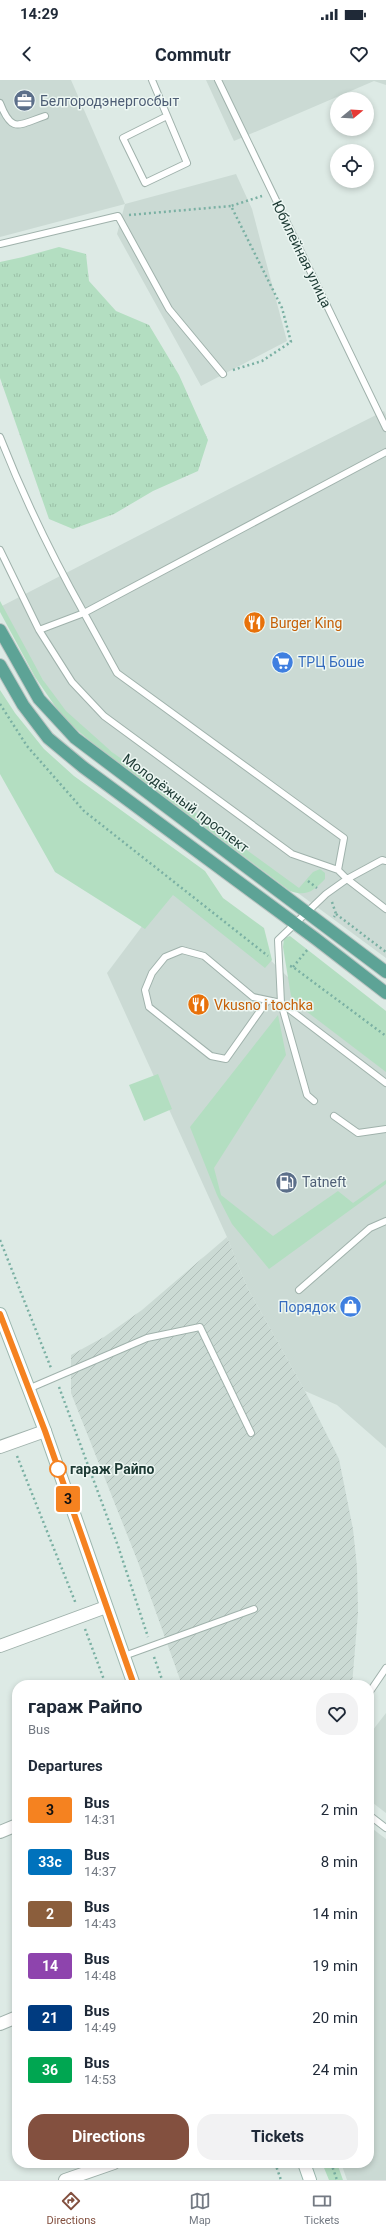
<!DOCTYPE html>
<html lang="en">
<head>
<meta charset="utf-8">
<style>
  :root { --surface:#fff; --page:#f2f2f3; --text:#1f2937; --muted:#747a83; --line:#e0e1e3; --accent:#83503f }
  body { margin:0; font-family:Roboto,sans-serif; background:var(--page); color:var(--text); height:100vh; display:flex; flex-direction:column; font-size:15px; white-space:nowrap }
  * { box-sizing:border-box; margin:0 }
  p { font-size:13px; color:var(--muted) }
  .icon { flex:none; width:22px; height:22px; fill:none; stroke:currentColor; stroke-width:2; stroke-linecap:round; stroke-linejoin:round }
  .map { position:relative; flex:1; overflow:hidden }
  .sheet { position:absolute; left:12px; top:1600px; width:362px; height:488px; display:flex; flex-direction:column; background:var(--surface); border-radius:16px; box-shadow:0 2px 6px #0003 }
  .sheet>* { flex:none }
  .badge { padding:0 8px; border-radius:3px; font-size:14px; line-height:26px }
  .needle { width:26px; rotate:72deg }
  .controls { position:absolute; left:330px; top:12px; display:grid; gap:8px }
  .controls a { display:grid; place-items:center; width:44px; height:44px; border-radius:50%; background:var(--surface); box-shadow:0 2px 6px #0003; font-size:20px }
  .map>.badge { position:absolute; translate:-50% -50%; box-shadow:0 0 0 2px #fff }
  h2 { padding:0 16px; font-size:15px; line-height:36px }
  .round { display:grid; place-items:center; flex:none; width:42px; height:42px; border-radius:16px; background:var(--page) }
  .summary { display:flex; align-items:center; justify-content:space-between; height:68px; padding:0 16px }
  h1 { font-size:19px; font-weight:700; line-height:30px }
  .cta { display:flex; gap:8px; margin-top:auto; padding:8px 16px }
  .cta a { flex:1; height:46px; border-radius:16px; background:var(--accent); color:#fff; font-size:16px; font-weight:700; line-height:46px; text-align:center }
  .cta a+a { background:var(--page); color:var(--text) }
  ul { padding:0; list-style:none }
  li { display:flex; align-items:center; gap:12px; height:52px; padding:0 16px }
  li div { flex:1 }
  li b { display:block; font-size:15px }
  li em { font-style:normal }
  li .badge { min-width:44px; font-weight:700; text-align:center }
  .status { display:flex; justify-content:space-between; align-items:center; height:28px; padding:0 20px; background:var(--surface); direction:ltr }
  .status svg { height:11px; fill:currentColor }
  header { display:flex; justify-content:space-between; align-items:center; height:52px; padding:0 16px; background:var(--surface); font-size:18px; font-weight:700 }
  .tab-bar { display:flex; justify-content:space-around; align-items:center; height:56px; border-top:1px solid var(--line); background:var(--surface); font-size:11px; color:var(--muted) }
  .tab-bar a { display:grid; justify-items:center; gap:2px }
  .tab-bar .on { color:var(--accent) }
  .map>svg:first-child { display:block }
  .built { fill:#cbdad4 }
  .industrial { fill:url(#industrial-furrows) }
  .grass { fill:#b3dec1 }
  .park { fill:url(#park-tufts) }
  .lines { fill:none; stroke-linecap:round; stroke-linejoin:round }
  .service-casing { stroke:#a0b2ac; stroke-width:8 }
  .minor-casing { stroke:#a0b2ac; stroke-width:14 }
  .secondary-casing { stroke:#9bb7ae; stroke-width:14 }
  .primary-casing { stroke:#bbc4c2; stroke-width:14 }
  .path { stroke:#7ab0a3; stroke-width:2.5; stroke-dasharray:2 3; stroke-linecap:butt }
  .service { stroke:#fff; stroke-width:6 }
  .minor { stroke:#fff; stroke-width:12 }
  .secondary { stroke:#fff; stroke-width:12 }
  .primary { stroke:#5da396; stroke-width:12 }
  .line-casing { stroke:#fff; stroke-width:9 }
  .line { stroke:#f58220; stroke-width:6 }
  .stop-dot { fill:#fff; stroke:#f58220; stroke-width:2 }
  .labels { text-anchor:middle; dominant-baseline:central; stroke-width:3; stroke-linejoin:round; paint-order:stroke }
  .service-label { font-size:14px; fill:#4e5e75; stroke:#edf7f3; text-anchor:start }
  .street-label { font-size:14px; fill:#1d3a34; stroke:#edf7f3 }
  .food-label { font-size:14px; fill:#c56008; stroke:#edf7f3; text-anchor:start }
  .shop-label { font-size:14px; fill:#366cbe; stroke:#edf7f3; text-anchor:start }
  .stop-label { font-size:14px; font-weight:bold; fill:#1d3a34; stroke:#edf7f3; text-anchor:start }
</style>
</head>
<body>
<div class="status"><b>14:29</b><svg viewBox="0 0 49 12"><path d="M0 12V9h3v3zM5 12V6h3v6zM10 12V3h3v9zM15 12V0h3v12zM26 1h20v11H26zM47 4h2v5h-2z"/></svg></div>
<header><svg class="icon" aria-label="back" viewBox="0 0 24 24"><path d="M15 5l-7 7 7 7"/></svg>Commutr<svg class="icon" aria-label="heart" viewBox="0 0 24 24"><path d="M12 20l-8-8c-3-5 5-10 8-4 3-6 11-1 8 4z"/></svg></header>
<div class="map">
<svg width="386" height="2100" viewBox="0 0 386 2100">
  <defs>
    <pattern id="industrial-furrows" width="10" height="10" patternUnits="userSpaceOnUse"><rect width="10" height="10" fill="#cbdad4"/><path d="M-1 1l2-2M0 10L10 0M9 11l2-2" fill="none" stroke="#aebcb7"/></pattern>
    <pattern id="park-tufts" width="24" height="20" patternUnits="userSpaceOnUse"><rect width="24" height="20" fill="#b3dec1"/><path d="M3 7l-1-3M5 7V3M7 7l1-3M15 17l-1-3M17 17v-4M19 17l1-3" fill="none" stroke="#9abfa6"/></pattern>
  </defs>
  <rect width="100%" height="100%" fill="#ddeae5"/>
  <path class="built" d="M0,0H71L125,124L236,94L252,129L287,261L201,306L117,154L125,124L0,157Z
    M206,0H386V5L374,1L234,61Z
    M384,331L386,335V878L148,702L60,629L0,527L233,407Z
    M170,809L204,816L324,932L386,976V1368L337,1325L305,1311L247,1207L227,1157L107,893Z
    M386,1633V1733L369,1720V1655Z
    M369,1746L386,1759V2100H347L341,2083H369Z"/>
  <path class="industrial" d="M227,1157L247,1207L305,1311L339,1379L353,1449L357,1487L358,1533L352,1605H182L138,1482L71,1313V1275L104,1257L142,1230Z"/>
  <path class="grass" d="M0,521L43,600L66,631L112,672L299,808L313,792L320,789L325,793V799C313,811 307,817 290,811L90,661L70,644L57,629L35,597L0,532Z
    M0,610L15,633L44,669L74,696L205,791L223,818L264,848L272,880L265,888L173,815L145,849L55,792L0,694Z
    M290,856L386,931V992L302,928L291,916L283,867L284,858Z
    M278,935L286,975L214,1088L221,1115L273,1156L338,1111L353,1123L386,1100V1104L269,1189L232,1144L217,1115L190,1047Z
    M158,994L172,1029L144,1041L129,1005Z
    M322,2083H337L343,2100H329Z"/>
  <path class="park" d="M59,167L86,174L89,201L116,231L149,245L179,295L208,360L198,391L153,411L114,434L73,449L49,439L0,298V182L23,177Z"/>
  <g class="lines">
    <defs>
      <path id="service" d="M152,0L187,83L145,103L123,58L167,36
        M218,0L386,348
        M0,23C12,54 18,45 45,36
        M0,164L118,136L169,229L223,294
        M0,357C24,418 52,476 84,533L386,372
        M0,470L39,550L72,602L104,636L292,774L338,790L347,799L386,829
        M39,550L84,533L117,593L344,758L338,790
        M386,781L382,780L347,799L326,814L278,860L281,923L386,1003
        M267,921L226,979L211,976L149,927L145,910L152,893L165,877L182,870L204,876L253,917L281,923L307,1015L314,1021
        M334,1036L358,1053L386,1049
        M299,1210L370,1148L386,1141
        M28,1309L147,1258L200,1247L251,1353
        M124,1576L254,1529
        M369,1613L386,1588
        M369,1735L386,1748"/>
      <path id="minor" d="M0,1367L45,1351
        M0,1566L106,1527
        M0,1752L17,1745
        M0,1944L17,1937
        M65,2100L114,2083"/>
      <path id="secondary" d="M0,1234L45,1351L134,1605
        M304,2083L310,2100"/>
      <path id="primary" d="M0,550L39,619L75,658L386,892
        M0,585L23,625L48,658L83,687L316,859L386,913"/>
    </defs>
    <use href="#service" class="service-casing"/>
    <use href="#minor" class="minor-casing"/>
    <use href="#secondary" class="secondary-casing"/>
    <use href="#primary" class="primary-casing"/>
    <path class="path" d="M129,135L231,126
      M233,290L262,281L291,262L282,228L231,126L262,116
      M0,624L27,666L84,731L268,876
      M308,801L317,808
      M332,822L336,834L334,837
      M336,834L386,872
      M290,886L293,887L386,956
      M293,887L308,869
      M0,1160L51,1288
      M59,1307L118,1466L148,1557
      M17,1376L76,1524
      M85,1549L106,1605
      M154,1577L164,1605
      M275,2083L281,2100
      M331,2083L337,2100"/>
    <use href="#service" class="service"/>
    <use href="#minor" class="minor"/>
    <use href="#secondary" class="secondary"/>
    <use href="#primary" class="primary"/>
  </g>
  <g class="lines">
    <defs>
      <path id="line" d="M0,1234L45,1351L134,1605"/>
    </defs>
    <use href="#line" class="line-casing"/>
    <use href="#line" class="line"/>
  </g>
  <defs>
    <symbol id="office-disc" viewBox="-11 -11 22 22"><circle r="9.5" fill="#5c6f8a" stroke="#edf7f3"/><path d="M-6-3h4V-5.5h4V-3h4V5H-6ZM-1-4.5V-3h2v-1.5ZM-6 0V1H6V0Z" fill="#fff"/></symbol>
    <symbol id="restaurant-disc" viewBox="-11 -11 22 22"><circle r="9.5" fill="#e8710a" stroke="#edf7f3"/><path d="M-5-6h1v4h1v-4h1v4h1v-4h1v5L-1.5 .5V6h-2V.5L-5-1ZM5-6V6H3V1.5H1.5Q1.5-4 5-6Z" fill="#fff"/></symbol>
    <symbol id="supermarket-disc" viewBox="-11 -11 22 22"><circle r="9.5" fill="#3f7fe0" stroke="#edf7f3"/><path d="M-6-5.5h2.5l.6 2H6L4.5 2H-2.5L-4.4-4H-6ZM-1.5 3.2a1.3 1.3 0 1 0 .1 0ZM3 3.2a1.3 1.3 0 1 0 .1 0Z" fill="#fff"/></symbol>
    <symbol id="fuel-disc" viewBox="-11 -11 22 22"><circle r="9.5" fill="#5c6f8a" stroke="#edf7f3"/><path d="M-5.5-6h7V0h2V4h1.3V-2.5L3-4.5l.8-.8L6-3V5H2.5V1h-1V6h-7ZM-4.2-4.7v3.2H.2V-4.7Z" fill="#fff"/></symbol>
    <symbol id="shop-disc" viewBox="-11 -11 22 22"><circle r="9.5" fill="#3f7fe0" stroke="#edf7f3"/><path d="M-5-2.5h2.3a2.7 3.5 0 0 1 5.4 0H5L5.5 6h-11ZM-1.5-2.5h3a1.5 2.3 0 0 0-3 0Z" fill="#fff"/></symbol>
  </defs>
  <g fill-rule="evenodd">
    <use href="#office-disc" x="12" y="8" width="25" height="25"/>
    <use href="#restaurant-disc" x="242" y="530" width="25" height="25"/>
    <use href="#supermarket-disc" x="270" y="570" width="25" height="25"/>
    <use href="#restaurant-disc" x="186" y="912" width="25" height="25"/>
    <use href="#fuel-disc" x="274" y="1090" width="25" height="25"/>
    <use href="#shop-disc" x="338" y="1214" width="25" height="25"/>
  </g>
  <circle class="stop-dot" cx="58" cy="1389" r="8"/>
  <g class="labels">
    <g class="service-label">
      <text x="40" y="21">Белгородэнергосбыт</text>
      <text x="302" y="1102">Tatneft</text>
    </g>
    <g class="street-label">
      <text transform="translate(302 174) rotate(64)">Юбилейная улица</text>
      <text transform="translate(186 723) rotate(37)">Молодёжный проспект</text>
    </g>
    <g class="food-label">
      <text x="270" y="543">Burger King</text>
      <text x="214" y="925">Vkusno i tochka</text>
    </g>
    <g class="shop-label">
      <text x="298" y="582">ТРЦ Боше</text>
      <text x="336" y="1227" text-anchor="end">Порядок</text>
    </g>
    <g class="stop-label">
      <text x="70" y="1389">гараж Райпо</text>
    </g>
  </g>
</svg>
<div class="controls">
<a><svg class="needle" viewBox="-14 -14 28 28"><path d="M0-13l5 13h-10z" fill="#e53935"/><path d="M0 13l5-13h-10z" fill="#747a83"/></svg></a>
<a><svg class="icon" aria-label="locate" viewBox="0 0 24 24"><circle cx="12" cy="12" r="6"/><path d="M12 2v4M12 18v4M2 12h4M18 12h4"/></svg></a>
</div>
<b class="badge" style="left:68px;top:1419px;background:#f58220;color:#111">3</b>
<section class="sheet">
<div class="summary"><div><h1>гараж Райпо</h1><p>Bus</p></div><a class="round"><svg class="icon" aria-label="heart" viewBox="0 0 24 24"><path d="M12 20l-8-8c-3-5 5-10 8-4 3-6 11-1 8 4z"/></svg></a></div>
<h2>Departures</h2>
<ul>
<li><span class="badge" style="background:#f58220;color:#111">3</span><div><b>Bus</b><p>14:31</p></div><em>2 min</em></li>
<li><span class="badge" style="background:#0072bc;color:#fff">33с</span><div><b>Bus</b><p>14:37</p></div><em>8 min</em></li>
<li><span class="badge" style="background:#8b5e3c;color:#fff">2</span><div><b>Bus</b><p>14:43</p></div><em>14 min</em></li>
<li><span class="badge" style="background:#8e44ad;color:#fff">14</span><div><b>Bus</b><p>14:48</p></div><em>19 min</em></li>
<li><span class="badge" style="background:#003b80;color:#fff">21</span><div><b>Bus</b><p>14:49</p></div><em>20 min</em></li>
<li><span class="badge" style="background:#00a651;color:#fff">36</span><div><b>Bus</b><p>14:53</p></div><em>24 min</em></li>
</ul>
<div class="cta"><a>Directions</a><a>Tickets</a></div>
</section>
</div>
<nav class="tab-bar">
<a class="on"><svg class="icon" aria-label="directions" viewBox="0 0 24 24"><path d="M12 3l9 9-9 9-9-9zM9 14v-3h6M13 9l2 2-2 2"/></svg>Directions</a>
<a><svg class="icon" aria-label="map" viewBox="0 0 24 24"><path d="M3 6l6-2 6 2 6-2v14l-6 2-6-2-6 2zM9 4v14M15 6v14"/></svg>Map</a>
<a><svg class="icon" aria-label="tickets" viewBox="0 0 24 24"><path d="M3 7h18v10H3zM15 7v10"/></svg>Tickets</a>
</nav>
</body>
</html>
